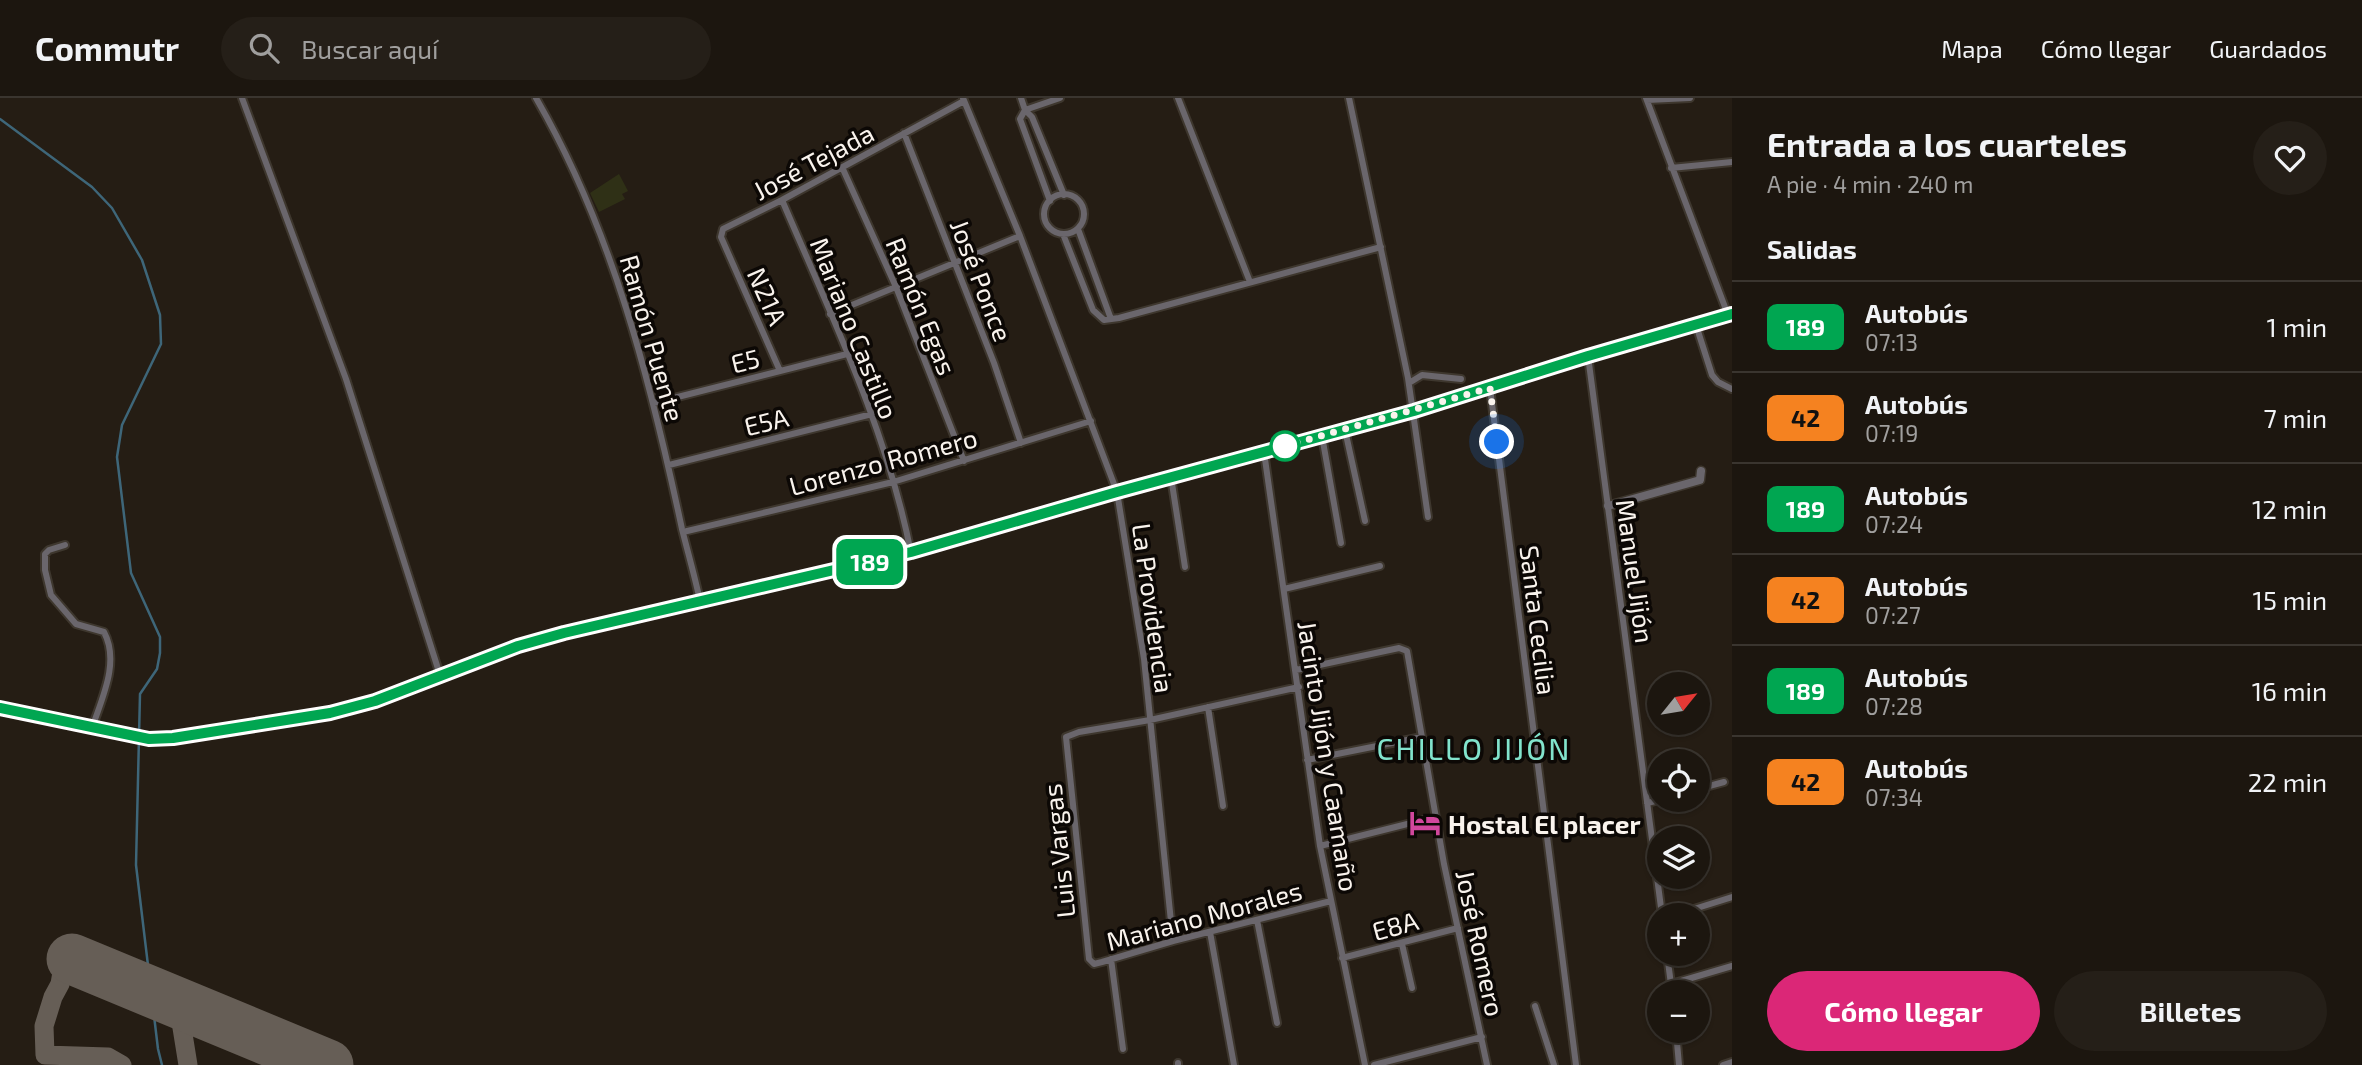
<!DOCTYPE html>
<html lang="es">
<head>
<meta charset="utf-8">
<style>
  :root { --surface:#1c160f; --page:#251f18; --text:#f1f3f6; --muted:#a09f9e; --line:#3a352f; --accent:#db2777 }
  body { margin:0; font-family:"Exo 2",sans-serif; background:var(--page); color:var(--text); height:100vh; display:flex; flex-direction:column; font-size:26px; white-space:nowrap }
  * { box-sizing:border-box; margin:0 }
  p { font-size:23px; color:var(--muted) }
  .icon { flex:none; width:38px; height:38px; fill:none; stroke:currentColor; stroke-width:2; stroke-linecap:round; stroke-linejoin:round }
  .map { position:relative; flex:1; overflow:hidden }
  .sheet { display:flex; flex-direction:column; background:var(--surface); width:630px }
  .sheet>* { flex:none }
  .badge { padding:0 14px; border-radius:10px; font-size:24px; line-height:46px }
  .needle { width:46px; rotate:60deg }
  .buttons { position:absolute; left:1647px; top:574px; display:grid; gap:14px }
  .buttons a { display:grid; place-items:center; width:63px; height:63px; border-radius:50%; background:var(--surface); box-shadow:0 2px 5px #0004,0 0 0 2px var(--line); font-size:35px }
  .you { position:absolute; width:35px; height:35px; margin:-18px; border:5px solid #fff; border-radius:50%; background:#1a73e8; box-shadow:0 0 0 10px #1a73e833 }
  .map>.badge { position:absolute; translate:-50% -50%; box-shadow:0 0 0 4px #fff }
  h2 { padding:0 35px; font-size:26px; line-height:63px }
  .round { display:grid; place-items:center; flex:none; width:74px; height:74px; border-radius:37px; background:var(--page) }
  .overview { display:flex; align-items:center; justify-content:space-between; height:119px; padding:0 35px }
  h1 { font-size:33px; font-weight:700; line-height:52px }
  .primary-button { display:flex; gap:14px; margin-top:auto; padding:14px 35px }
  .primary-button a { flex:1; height:80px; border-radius:42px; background:var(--accent); color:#fff; font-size:28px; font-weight:700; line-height:80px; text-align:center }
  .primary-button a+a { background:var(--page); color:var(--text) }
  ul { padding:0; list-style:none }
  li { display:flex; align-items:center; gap:21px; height:91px; padding:0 35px; border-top:2px solid var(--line) }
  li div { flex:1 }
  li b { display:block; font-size:26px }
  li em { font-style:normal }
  li .badge { min-width:77px; font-weight:700; text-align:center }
  header { display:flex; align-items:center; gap:42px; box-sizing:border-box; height:98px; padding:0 35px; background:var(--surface); border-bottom:2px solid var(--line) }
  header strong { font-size:33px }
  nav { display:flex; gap:38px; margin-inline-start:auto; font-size:24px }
  .search { width:490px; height:63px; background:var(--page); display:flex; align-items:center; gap:18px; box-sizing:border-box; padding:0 24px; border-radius:38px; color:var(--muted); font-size:26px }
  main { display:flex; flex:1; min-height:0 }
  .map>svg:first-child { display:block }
  .green { fill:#2f3016 }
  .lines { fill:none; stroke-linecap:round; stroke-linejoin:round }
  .stream { stroke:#3e6679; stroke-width:2.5 }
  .taxiway { stroke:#665e56; stroke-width:19 }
  .runway { stroke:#665e56; stroke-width:51 }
  .minor-casing { stroke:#3e372e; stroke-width:10 }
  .tertiary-casing { stroke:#3e372e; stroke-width:11 }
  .minor { stroke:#6a666c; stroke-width:6 }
  .tertiary { stroke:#6a666c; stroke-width:8 }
  .line-casing { stroke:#fff; stroke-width:16 }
  .line { stroke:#00a651; stroke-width:10 }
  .walk { stroke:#f9f3ed; stroke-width:7; stroke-dasharray:0 12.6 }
  .stop-dot { fill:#fff; stroke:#00a651; stroke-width:3.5 }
  .labels { text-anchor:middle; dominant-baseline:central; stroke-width:7; stroke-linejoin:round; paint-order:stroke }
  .street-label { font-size:26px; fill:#f9f3ed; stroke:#0c0805 }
  .poi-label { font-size:26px; font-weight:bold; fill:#f9f3ed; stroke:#0c0805; text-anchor:start }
  .quarter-label { font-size:30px; letter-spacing:2px; fill:#82e4cd; stroke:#0c0805 }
</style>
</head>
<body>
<header>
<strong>Commutr</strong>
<div class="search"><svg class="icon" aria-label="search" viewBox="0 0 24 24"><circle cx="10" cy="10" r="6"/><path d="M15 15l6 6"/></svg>Buscar aquí</div>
<nav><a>Mapa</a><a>Cómo llegar</a><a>Guardados</a></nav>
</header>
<main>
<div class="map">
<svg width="1732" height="967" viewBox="0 0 1732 967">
  <rect width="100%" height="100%" fill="#251d14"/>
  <path class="green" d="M619,76L628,93L622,96L625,101L599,114L590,95Z"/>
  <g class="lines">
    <path class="stream" d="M0,21L92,89L112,110L142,162L160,217L161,246L122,327L117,359L131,475L160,539V555L157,571L140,596L136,767L158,951L162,967"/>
    <path class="taxiway" d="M72,861L64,863L60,886L53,899L44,928L45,957L108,959L122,967
      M178,905L188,967"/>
    <path class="runway" d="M72,861L328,967"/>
    <defs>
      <path id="minor" d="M242,0L346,281L440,577
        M536,0C613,134 650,281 682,431C688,455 695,479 700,503
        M963,0L1020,138L1117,394L1144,561L1173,843
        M1021,0L1025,12L1032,19L1064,97
        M1178,0L1250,184
        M1349,0L1408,280L1428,419
        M1646,0L1728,217
        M1647,2L1690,0
        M904,35L994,265L1021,345
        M842,69L896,189L964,363
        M1671,70L1732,64
        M1044 116a20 20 0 1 1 40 0a20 20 0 1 1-40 0Z
        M782,102C831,217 887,332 911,455
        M1050,103L1020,21L1025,12L1060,0
        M1078,131L1111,221
        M1063,136L1093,212L1104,222L1119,220L1381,149
        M830,216L1020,138
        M1696,227L1712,277L1718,284L1732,291
        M1588,258L1662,817
        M780,273L721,139L723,131L782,102L964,3
        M1409,285L1422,277L1461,281
        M1490,290L1576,967
        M654,305L847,256
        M1345,332L1365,423
        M1322,338L1341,445
        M1264,354L1320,748L1365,967
        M669,367L872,316
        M1171,379L1185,469
        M683,434L893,384L1091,323
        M65,447L49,452L45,456V472L51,497L76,526L104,534C120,564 102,600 92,630
        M1284,491L1380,468
        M1296,572L1399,550L1407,553L1444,766L1487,967
        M1299,589L1150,622L1079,634L1066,639L1089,861L1094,866L1102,864L1173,843L1331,803
        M1208,609L1223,708
        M1307,662L1422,639
        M1698,691L1724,684
        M1647,705L1660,702
        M1320,748L1435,719
        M1675,817L1732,799
        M1257,822L1277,925
        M1210,834L1234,967
        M1402,846L1412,890
        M1667,856L1672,894
        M1342,860L1458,830
        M1111,861L1123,951
        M1671,886L1732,868
        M1535,908L1554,967
        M1676,933L1679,967
        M1178,965V967
        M1374,967L1482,939
        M1723,967L1732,964"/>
      <path id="tertiary" d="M1608,408L1700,382L1701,373
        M0,610L149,641L173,640L330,615L375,603L518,548L564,535L911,455L1117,394L1414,313L1588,258L1732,216"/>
    </defs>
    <use href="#minor" class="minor-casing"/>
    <use href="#tertiary" class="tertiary-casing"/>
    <use href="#minor" class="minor"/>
    <use href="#tertiary" class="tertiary"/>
  </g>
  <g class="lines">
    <defs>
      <path id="line" d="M0,610L149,641L173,640L330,615L375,603L518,548L564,535L911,454L1117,394L1414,313L1588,258L1732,216"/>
    </defs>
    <use href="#line" class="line-casing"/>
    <use href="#line" class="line"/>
    <path class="walk" d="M1285,348L1490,290L1497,344"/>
  </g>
  <defs>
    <symbol id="hotel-bare" viewBox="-9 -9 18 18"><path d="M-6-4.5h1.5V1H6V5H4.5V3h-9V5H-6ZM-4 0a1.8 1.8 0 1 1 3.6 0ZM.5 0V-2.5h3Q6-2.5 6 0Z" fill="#d1479c" stroke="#0c0805" stroke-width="2.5" paint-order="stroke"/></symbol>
  </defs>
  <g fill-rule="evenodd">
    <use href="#hotel-bare" x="1403" y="703" width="44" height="44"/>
  </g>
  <circle class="stop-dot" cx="1285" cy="348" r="14"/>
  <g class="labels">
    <g class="street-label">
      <text transform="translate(813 63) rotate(-28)">José Tejada</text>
      <text transform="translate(982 182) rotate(69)">José Ponce</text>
      <text transform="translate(768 198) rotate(66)">N21A</text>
      <text transform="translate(922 208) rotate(68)">Ramón Egas</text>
      <text transform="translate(855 230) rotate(68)">Mariano Castillo</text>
      <text transform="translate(653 240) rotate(74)">Ramón Puente</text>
      <text transform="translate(745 262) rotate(-14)">E5</text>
      <text transform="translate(766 323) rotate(-14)">E5A</text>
      <text transform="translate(883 363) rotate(-15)">Lorenzo Romero</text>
      <text transform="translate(1636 473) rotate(82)">Manuel Jijón</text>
      <text transform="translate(1154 510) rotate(82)">La Providencia</text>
      <text transform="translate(1539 522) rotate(83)">Santa Cecilia</text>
      <text transform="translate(1329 658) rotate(81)">Jacinto Jijón y Caamaño</text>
      <text transform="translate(1058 753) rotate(-96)">Luis Vargas</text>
      <text transform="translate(1204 817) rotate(-15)">Mariano Morales</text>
      <text transform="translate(1395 827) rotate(-15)">E8A</text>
      <text transform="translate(1481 845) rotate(78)">José Romero</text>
    </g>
    <g class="poi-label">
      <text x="1448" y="725">Hostal El placer</text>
    </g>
    <g class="quarter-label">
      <text x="1474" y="650">CHILLO JIJÓN</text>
    </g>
  </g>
</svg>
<div class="buttons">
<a><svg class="needle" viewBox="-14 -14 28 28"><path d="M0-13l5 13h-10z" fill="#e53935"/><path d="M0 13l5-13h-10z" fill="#a09f9e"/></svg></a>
<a><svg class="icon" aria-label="locate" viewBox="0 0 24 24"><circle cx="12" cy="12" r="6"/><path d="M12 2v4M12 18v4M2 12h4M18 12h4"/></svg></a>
<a><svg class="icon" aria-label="layers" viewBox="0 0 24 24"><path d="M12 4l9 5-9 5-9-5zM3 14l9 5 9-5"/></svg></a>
<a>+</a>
<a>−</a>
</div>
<div class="you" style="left:1497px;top:344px"></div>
<b class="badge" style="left:870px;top:464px;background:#00a651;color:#fff">189</b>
</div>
<section class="sheet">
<div class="overview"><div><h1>Entrada a los cuarteles</h1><p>A pie · 4 min · 240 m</p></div><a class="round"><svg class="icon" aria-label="heart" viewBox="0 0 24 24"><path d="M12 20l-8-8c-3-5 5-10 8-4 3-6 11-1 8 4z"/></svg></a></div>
<h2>Salidas</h2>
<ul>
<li><span class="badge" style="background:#00a651;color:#fff">189</span><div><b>Autobús</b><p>07:13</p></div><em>1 min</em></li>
<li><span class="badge" style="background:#f58220;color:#111">42</span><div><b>Autobús</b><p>07:19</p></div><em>7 min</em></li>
<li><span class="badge" style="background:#00a651;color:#fff">189</span><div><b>Autobús</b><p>07:24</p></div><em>12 min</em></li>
<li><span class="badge" style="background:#f58220;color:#111">42</span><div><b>Autobús</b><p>07:27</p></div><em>15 min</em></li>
<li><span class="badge" style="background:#00a651;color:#fff">189</span><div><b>Autobús</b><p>07:28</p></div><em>16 min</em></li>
<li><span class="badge" style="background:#f58220;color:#111">42</span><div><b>Autobús</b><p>07:34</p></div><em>22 min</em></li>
</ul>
<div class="primary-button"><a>Cómo llegar</a><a>Billetes</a></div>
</section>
</main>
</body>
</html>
